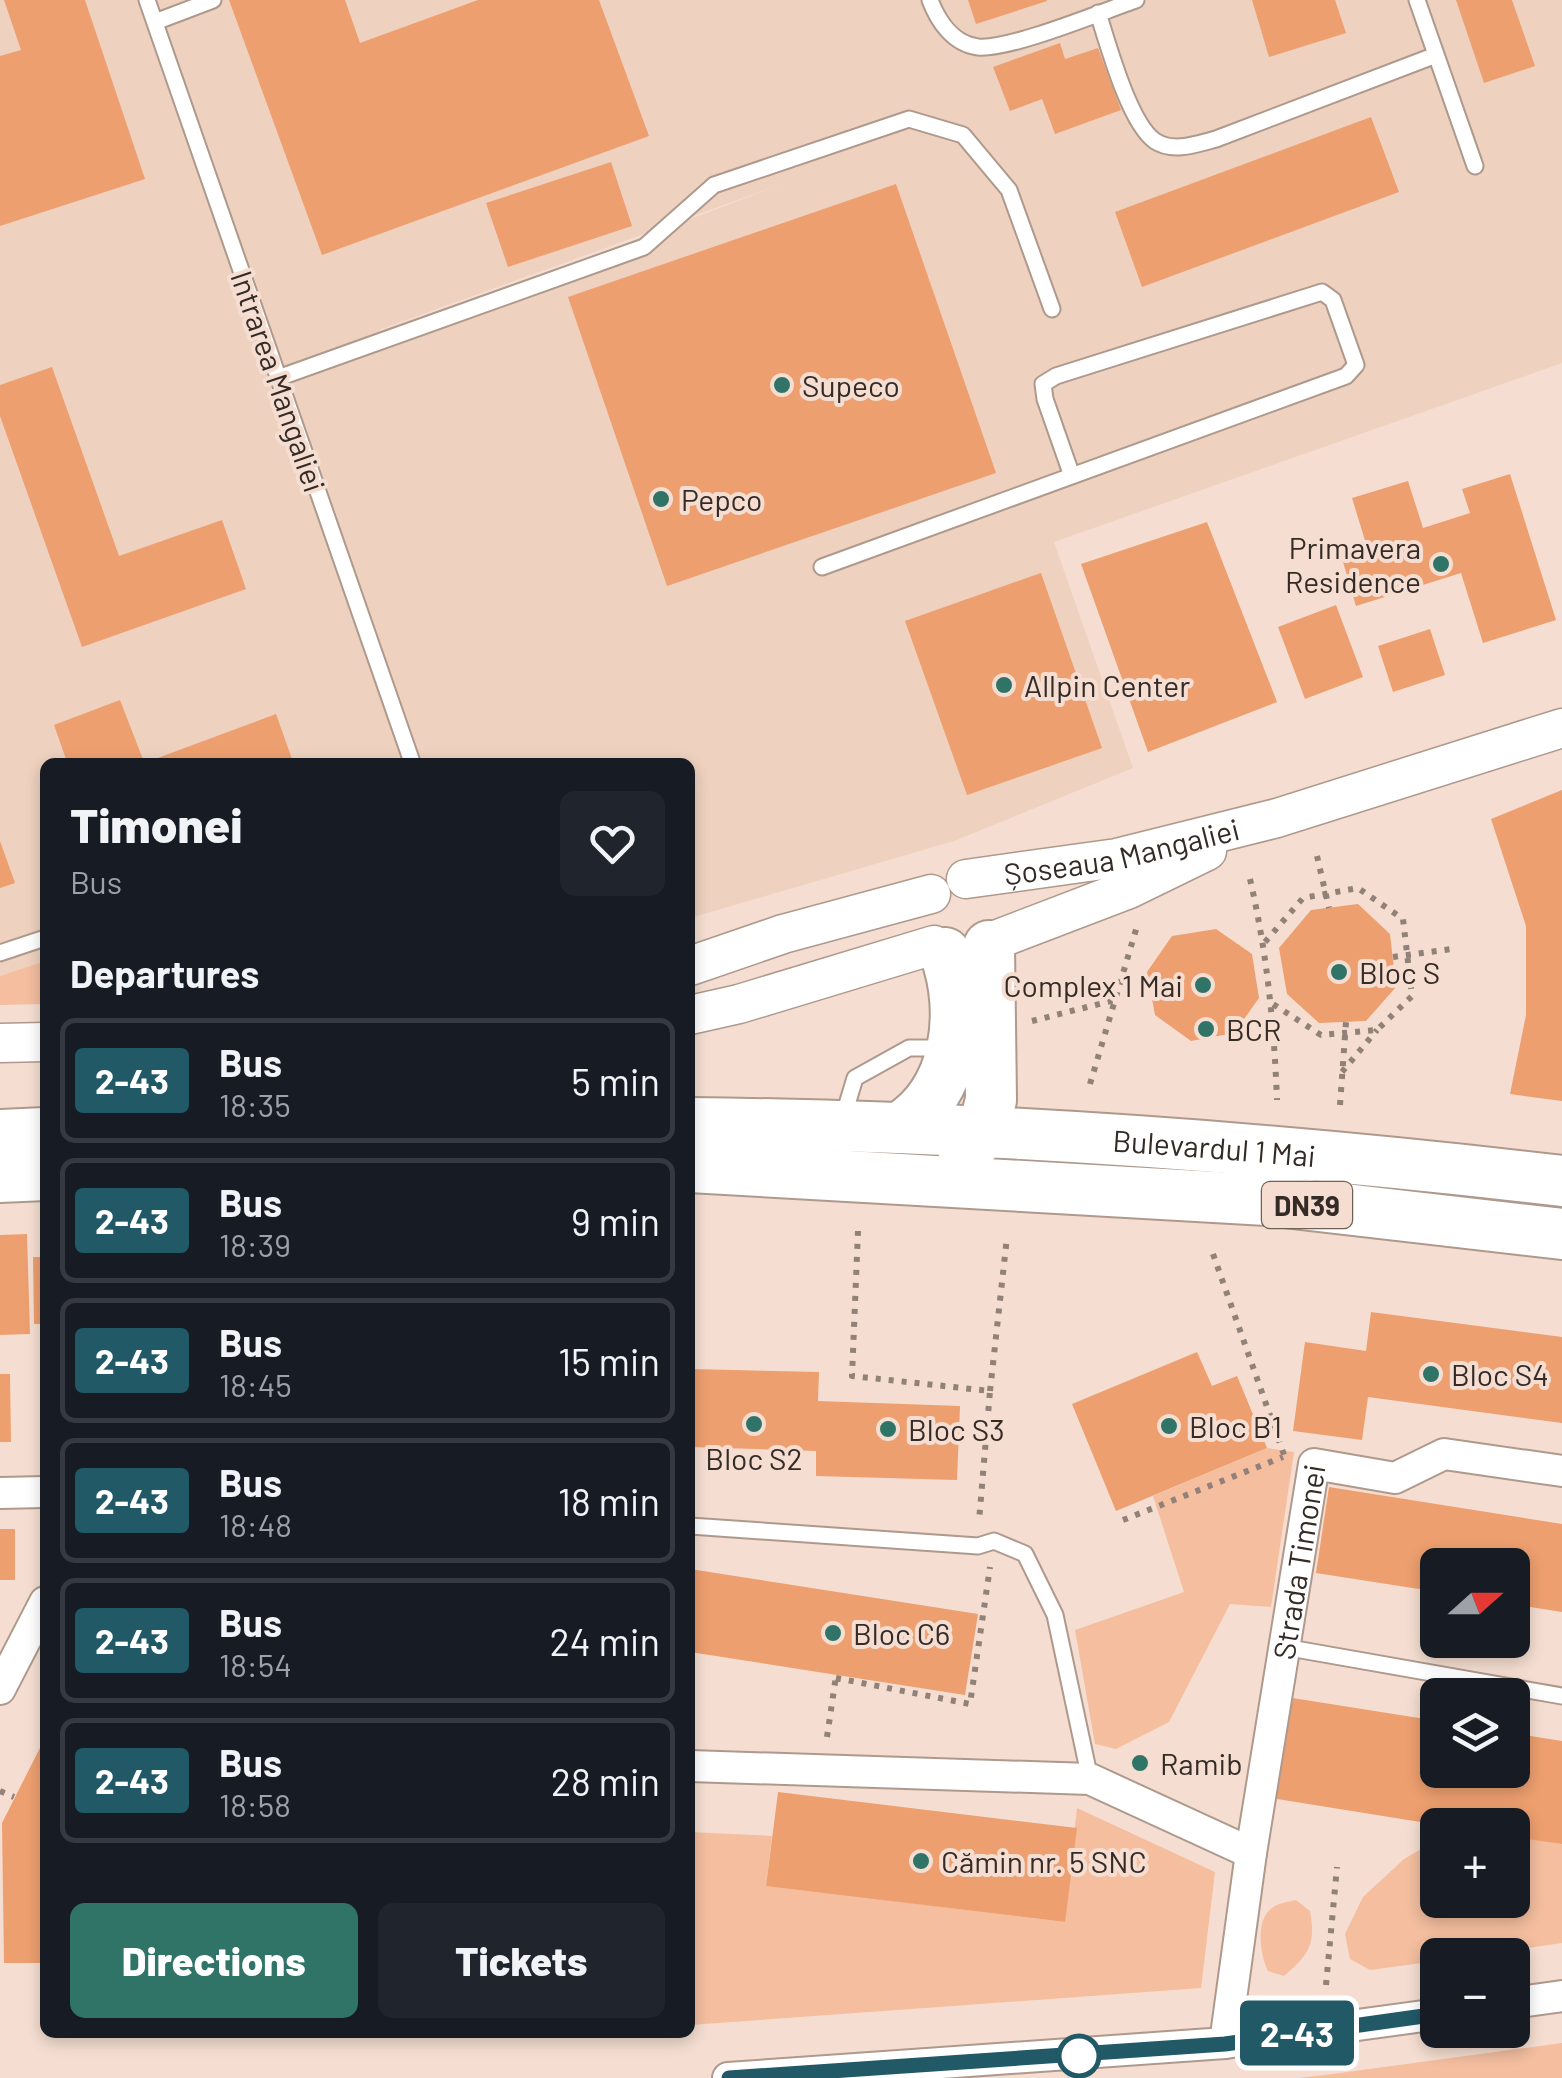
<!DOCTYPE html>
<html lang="en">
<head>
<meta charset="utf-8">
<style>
  :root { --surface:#171b24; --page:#20242c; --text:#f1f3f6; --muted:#9ea1a6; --line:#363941; --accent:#2f7467 }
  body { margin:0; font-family:Barlow,sans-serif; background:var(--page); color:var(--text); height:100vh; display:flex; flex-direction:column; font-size:38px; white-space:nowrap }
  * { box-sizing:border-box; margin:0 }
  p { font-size:32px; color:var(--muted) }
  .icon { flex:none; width:55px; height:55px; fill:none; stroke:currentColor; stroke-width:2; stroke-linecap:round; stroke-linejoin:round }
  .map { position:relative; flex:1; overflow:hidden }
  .sheet { position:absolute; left:40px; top:758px; width:655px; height:1280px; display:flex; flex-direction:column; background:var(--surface); border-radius:15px; box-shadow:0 5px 15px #0003 }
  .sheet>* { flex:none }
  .badge { padding:0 20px; border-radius:8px; font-size:35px; line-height:65px }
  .needle { width:65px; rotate:69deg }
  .tools { position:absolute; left:1420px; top:1548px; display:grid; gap:20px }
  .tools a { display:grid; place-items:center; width:110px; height:110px; border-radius:15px; background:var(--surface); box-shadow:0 5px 15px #0003; font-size:50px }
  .map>.badge { position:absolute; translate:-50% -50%; box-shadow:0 0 0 5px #fff }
  h2 { padding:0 30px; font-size:38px; line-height:90px }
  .round { display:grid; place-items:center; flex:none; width:105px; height:105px; border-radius:15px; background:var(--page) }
  .head { display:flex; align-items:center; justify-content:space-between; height:170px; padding:0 30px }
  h1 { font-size:48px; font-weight:800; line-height:75px }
  .action { display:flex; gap:20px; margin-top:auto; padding:20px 30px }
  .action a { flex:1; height:115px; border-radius:15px; background:var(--accent); color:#fff; font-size:40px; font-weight:800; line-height:115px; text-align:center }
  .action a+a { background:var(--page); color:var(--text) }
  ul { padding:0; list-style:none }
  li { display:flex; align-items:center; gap:30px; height:125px; margin:0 20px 15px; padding:0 10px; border:5px solid var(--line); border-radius:15px }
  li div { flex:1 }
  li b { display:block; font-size:38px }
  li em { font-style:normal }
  li .badge { min-width:110px; font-weight:700; text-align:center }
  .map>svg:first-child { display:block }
  .built { fill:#eed1bf; fill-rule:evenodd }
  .green { fill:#f4be9f }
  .building { fill:#ed9f6f }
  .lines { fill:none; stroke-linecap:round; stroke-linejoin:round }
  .service-casing { stroke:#ae998c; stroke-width:19 }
  .minor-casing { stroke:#ae998c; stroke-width:34 }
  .tertiary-casing { stroke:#ae998c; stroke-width:41 }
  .primary-casing { stroke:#ae998c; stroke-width:54 }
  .path { stroke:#918178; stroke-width:6; stroke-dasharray:5 8; stroke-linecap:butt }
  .service { stroke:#fff; stroke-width:15 }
  .minor { stroke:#fff; stroke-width:30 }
  .tertiary { stroke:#fff; stroke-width:38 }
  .primary { stroke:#fff; stroke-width:50 }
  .line-casing { stroke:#fff; stroke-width:22 }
  .line { stroke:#215967; stroke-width:15 }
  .poi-dot { fill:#2f7467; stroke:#f5ded1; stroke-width:4 }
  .stop-dot { fill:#fff; stroke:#215967; stroke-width:5 }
  .labels { text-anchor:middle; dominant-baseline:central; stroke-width:8; stroke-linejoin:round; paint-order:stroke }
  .shield { fill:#f5ded1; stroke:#6e6159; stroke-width:2.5 }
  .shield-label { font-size:28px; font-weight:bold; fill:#342b26 }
  .street-label { font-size:30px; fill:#342b26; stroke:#f5ded1 }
  .poi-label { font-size:30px; fill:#342b26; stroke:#f5ded1; text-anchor:start }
</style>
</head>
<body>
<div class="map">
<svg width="1562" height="2078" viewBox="0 0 1562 2078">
  <rect width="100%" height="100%" fill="#f5ded1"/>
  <path class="built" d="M0,0H1562V363L1054,542L1133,768L954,841L690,918V762H45V961L0,976ZM785,183L532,279L379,331V330Z"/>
  <path class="green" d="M45,961V1004L0,1005V976Z
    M1267,1448L1294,1452L1271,1607L1230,1604L1169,1722L1116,1749L1095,1744L1075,1630L1184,1592L1153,1496Z
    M1077,1808L1215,1872L1201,1988L690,2025V1832L772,1836L766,1885L1064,1922Z
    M1513,1837L1562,1844V1943L1480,1955H1438L1437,1961L1370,1970L1350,1959L1345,1934L1363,1897L1404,1859L1437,1840L1438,1900H1512Z
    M1296,1900L1310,1911C1316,1944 1309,1955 1284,1976L1268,1971C1260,1955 1255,1920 1272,1908C1278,1903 1288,1902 1296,1900Z
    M1562,2043V2078H1298L1325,2075Z"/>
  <path class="building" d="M4,0H85L145,179L0,226V56L21,50Z
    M229,0H345L360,43L478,0H599L649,136L322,255Z
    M968,0H1047V1L976,24Z
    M1252,0H1335L1346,33L1269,57Z
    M1456,0H1512L1535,66L1484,83Z
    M1060,43L1065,59L1098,48L1121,110L1055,134L1042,99L1010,111L993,67Z
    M1371,117L1399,192L1142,287L1115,212Z
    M611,162L632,226L508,267L486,203Z
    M896,184L996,473L667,586L568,297Z
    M52,367L119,556L222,520L246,589L82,647L0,416V385Z
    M1510,474L1556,620L1483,643L1461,573L1356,606L1341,555L1367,547L1352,498L1408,481L1423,528L1470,513L1462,489Z
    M1207,522L1277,702L1148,752L1081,564Z
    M1041,573L1102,748L967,795L905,621Z
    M1336,605L1363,677L1305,699L1278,627Z
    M1430,629L1445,675L1393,692L1378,646Z
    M120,700L144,762H67L54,725Z
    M276,714L293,762H147Z
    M1562,790V1101L1510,1094L1526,1015V926L1491,819Z
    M0,841L15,883L0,888Z
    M1358,904L1390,934L1396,987L1366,1021L1319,1023L1287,994L1279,948L1311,910Z
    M1216,929L1252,954L1259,998L1234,1033L1191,1041L1155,1015L1147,972L1172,936Z
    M27,1234L30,1334L0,1335V1235Z
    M33,1257H45V1324H34Z
    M1371,1312L1562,1337V1423L1368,1397L1362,1440L1293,1431L1305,1342L1366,1351Z
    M1197,1352L1212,1386L1237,1376L1267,1448L1116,1511L1072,1404Z
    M690,1369L819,1372L818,1401L960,1406L957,1480L816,1476V1451L690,1447Z
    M0,1374H10L11,1442H0Z
    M1329,1487L1562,1524V1612L1512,1604V1565H1438V1592L1316,1573Z
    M0,1529H15V1580H0Z
    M690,1569L978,1614L965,1695L690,1652Z
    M1286,1697L1438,1721V1770H1512V1733L1562,1741V1844L1512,1837V1825H1439L1271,1798Z
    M45,1738V1963H4L2,1823Z
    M778,1792L1077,1828L1065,1922L766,1886Z"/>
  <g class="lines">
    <defs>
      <path id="service" d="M147,0L412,762
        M930,0C938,21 953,44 978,47C1010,50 1101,12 1136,0
        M1417,0L1475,166
        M1098,13C1108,44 1129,123 1155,141C1173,153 1197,144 1216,139L1436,55
        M155,22L213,0
        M278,378L644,247L714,185L909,119L963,135L1009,190L1052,309
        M822,567L1346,376L1356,365L1333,300L1322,292L1056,376L1043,384L1045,399L1072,476
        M0,953L45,938
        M842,1121L855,1078L909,1048H944
        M690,1526L978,1546L994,1541L1025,1554L1055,1615L1090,1779
        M1284,1647L1562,1696"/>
      <g id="minor">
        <path d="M0,1493L45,1492"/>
        <path d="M0,1689L45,1602"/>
        <path d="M690,1766L1090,1779L1251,1853L1225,2043"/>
        <path id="s1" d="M1251,1853L1314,1464L1395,1478L1444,1454L1562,1471"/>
        <path d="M1512,2003L1562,1996"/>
        <path d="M728,2078L1225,2043L1438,2014"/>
      </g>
      <g id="tertiary">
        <path id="s2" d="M966,879L1117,858L1277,818L1562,728"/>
        <path d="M993,941L1129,889L1207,851"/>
        <path d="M690,966L783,934L931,894"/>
        <path d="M690,1015L739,1004L934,945"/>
        <path d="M0,1043L45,1042"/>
      </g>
      <g id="primary">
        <path id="s3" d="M690,1123C982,1126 1272,1147 1562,1181"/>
        <path d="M899,1128C957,1093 967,1013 945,953"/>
        <path d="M0,1135L45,1133"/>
        <path d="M964,1157L983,1131L991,1100L989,946"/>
        <path d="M690,1167L1267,1200L1562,1234"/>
        <path d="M0,1177L45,1175"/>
      </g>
    </defs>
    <use href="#service" class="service-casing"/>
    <use href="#minor" class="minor-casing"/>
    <use href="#tertiary" class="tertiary-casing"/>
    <use href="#primary" class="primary-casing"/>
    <path class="path" d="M1317,856L1329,908
      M1250,879C1267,953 1274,1024 1277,1100
      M1265,942L1303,898L1358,888L1403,919L1412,996L1377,1030L1321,1035L1273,1004
      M1393,957L1452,949
      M1032,1021L1115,1000
      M1342,1072L1377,1030
      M1090,1084L1138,923
      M1340,1105L1346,1022
      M858,1231L852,1376L990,1391L979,1521
      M1213,1254L1284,1455
      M990,1391L1007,1237
      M1123,1520L1283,1457
      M836,1678L970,1704L990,1567
      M827,1737L836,1676
      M0,1791L14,1797
      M1326,1985L1337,1867
      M606,2032V2042
      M685,2032L686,2035"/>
    <use href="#service" class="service"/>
    <use href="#minor" class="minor"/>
    <use href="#tertiary" class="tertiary"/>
    <use href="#primary" class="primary"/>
  </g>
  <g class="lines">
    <defs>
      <path id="line" d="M729,2078L1225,2044L1438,2014"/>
    </defs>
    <use href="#line" class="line-casing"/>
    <use href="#line" class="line"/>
  </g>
  <g class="poi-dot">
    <circle cx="782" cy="385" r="10"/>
    <circle cx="661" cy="499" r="10"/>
    <circle cx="1441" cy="564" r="10"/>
    <circle cx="1004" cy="685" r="10"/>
    <circle cx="1339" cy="972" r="10"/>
    <circle cx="1203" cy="985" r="10"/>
    <circle cx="1206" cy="1029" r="10"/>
    <circle cx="1431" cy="1374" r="10"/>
    <circle cx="754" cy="1424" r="10"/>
    <circle cx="1169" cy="1426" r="10"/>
    <circle cx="888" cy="1429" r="10"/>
    <circle cx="833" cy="1633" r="10"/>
    <circle cx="1140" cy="1763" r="10"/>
    <circle cx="921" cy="1861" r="10"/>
  </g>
  <circle class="stop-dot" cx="1079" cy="2056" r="20"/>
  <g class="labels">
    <rect class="shield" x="1262" y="1182" width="90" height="46" rx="8"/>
    <g class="shield-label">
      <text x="1307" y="1205">DN39</text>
    </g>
    <g class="street-label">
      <text transform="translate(279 381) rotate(71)">Intrarea Mangaliei</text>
      <text stroke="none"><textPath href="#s2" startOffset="158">Șoseaua Mangaliei</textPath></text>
      <text stroke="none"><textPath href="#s3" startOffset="525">Bulevardul 1 Mai</textPath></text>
      <text stroke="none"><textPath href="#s1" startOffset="295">Strada Timonei</textPath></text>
    </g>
    <g class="poi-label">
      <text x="802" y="385">Supeco</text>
      <text x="681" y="499">Pepco</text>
      <text x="1421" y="547" text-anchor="end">Primavera<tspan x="1421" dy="34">Residence</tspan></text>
      <text x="1024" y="685">Allpin Center</text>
      <text x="1359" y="972">Bloc S</text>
      <text x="1183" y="985" text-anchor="end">Complex 1 Mai</text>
      <text x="1226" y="1029">BCR</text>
      <text x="1451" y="1374">Bloc S4</text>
      <text x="1189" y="1426">Bloc B1</text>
      <text x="908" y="1429">Bloc S3</text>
      <text x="754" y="1458" text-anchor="middle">Bloc S2</text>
      <text x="853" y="1633">Bloc C6</text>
      <text x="1160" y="1763">Ramib</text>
      <text x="941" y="1861">Cămin nr. 5 SNC</text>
    </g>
  </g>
</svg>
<div class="tools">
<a><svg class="needle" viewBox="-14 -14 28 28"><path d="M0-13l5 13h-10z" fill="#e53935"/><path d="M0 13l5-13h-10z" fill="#9ea1a6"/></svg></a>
<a><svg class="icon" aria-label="layers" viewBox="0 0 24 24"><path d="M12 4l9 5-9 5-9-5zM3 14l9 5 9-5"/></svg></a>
<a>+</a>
<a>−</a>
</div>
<b class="badge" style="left:1297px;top:2033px;background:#215967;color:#fff">2-43</b>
<section class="sheet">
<div class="head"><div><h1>Timonei</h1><p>Bus</p></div><a class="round"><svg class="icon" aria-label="heart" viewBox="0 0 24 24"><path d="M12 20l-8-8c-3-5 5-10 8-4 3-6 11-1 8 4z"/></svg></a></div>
<h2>Departures</h2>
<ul>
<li><span class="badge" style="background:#215967;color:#fff">2-43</span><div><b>Bus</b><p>18:35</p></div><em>5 min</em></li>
<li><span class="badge" style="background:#215967;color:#fff">2-43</span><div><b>Bus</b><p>18:39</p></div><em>9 min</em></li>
<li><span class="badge" style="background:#215967;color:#fff">2-43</span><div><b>Bus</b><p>18:45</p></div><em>15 min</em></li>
<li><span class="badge" style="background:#215967;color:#fff">2-43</span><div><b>Bus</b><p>18:48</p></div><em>18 min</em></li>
<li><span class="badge" style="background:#215967;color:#fff">2-43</span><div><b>Bus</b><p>18:54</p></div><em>24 min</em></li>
<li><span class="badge" style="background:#215967;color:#fff">2-43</span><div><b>Bus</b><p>18:58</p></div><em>28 min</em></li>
</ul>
<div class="action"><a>Directions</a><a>Tickets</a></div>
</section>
</div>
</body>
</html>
